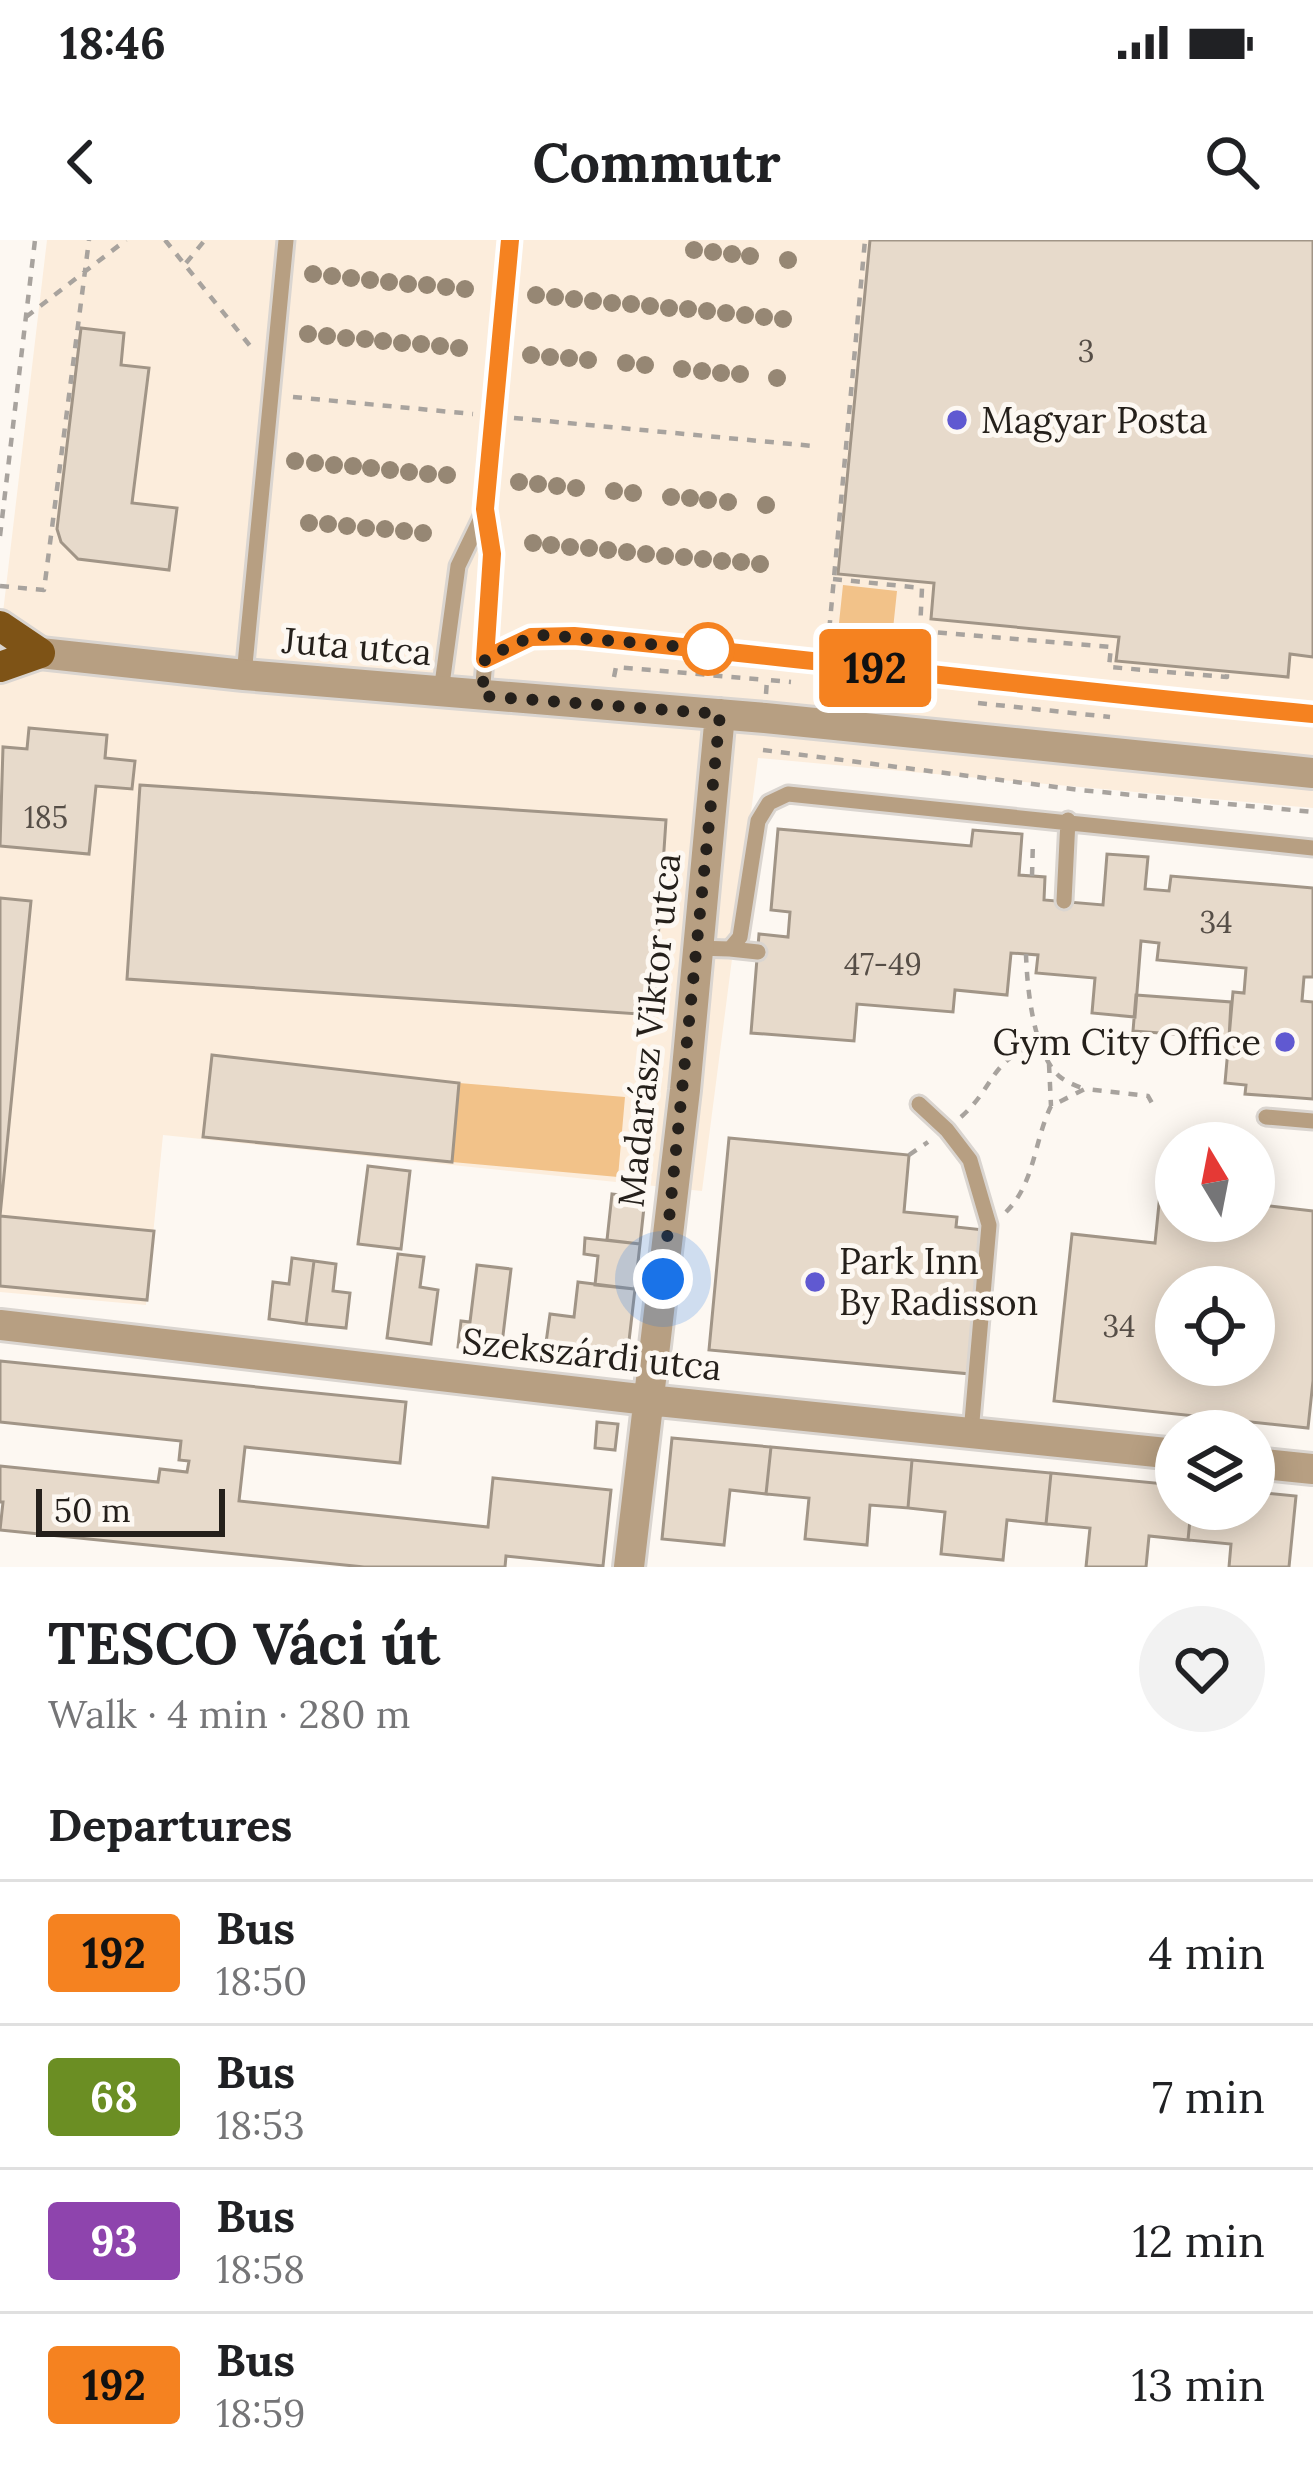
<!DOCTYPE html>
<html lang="en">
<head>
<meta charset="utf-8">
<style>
  :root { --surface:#fff; --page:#f2f2f2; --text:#202124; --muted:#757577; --line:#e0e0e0 }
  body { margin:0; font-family:Lora,serif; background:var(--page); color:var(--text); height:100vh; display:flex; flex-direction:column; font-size:45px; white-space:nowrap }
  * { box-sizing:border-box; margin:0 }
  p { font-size:39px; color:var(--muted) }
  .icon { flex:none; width:66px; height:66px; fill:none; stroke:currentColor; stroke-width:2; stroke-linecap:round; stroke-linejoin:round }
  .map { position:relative; height:1327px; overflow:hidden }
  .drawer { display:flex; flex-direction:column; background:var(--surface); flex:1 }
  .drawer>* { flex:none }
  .badge { padding:0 24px; border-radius:9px; font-size:42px; line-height:78px }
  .needle { width:78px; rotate:350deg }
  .tools { position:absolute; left:1155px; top:882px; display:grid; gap:24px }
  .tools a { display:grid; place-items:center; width:120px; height:120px; border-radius:50%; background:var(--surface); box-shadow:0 6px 30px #0003; font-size:60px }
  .scale { position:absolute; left:36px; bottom:30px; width:189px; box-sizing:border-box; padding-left:12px; border:6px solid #25201b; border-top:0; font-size:33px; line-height:42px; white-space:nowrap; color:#25201b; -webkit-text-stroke:9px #fdf8f2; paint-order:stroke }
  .you { position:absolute; width:60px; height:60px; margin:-30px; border:9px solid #fff; border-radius:50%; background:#1a73e8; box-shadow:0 0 0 18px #1a73e833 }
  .map>.badge { position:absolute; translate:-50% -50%; box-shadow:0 0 0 6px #fff }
  h2 { padding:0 48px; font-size:45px; line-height:108px }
  .round { display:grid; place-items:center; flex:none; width:126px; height:126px; border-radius:63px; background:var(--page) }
  .headline { display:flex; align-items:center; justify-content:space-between; height:204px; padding:0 48px }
  h1 { font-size:57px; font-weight:800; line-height:90px }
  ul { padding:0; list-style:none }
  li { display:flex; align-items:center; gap:36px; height:144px; padding:0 48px; border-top:3px solid var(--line) }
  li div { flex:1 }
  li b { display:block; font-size:45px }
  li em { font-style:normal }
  li .badge { min-width:132px; font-weight:700; text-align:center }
  .status { display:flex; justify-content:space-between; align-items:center; height:84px; padding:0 60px; background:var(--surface); direction:ltr }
  .status svg { height:33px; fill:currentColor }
  header { display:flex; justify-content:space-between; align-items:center; height:156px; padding:0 48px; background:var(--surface); font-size:54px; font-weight:800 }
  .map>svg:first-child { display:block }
  .built { fill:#fceddc }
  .green { fill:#f2c289 }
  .building { fill:#e7dacb; stroke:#a19587; stroke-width:3; fill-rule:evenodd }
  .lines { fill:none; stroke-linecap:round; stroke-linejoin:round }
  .service-casing { stroke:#dad5d0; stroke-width:21 }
  .minor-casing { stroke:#dad5d0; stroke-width:36 }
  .primary-casing { stroke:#dad5d0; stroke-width:36 }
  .path { stroke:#a8a39e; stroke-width:4.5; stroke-dasharray:9 9; stroke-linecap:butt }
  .service { stroke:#b79f82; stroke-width:15 }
  .minor { stroke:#b79f82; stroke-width:30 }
  .primary { stroke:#7e5316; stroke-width:30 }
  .tree { fill:#968774 }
  .line-casing { stroke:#fff; stroke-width:27 }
  .line { stroke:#f58220; stroke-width:18 }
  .walk { stroke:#25201b; stroke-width:12; stroke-dasharray:0 21.6 }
  .poi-dot { fill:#6059d1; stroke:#fdf8f2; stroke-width:4.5 }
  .stop-dot { fill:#fff; stroke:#f58220; stroke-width:6 }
  .labels { text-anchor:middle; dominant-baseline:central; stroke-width:10; stroke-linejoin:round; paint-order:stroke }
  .number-label { font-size:30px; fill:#564e47 }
  .poi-label { font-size:36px; fill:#25201b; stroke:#fdf8f2; text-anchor:start }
  .street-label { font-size:36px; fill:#25201b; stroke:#fdf8f2 }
</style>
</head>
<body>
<div class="status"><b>18:46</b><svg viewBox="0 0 49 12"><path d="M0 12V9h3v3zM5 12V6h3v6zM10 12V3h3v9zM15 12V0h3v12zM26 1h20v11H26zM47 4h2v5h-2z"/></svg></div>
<header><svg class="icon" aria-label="back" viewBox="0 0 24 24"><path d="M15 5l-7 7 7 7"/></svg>Commutr<svg class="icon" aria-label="search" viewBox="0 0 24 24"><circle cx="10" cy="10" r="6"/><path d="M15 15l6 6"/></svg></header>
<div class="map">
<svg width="1313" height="1327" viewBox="0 0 1313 1327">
  <rect width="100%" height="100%" fill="#fdf8f2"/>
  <path class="built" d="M47,0H1313V568L758,518L702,951L163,895L146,1065L0,1052V398Z"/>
  <path class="green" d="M843,345L897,351L893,389L886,400L846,397L839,383Z
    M459,843L625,857L618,937L452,922Z"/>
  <path class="building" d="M870,0H1313V417L1290,414L1288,437L1116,421L1119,397L931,379L934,343L838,334Z
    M81,88L124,93L121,125L149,128L132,263L177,268L169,330L78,319L61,302L57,289Z
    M29,488L107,495L105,518L135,521L132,549L96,546L89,614L0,606L3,507L27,509Z
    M140,545L666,580L653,775L127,739Z
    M778,589L971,606L973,590L1022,594L1019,635L1045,637L1044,660L1103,665L1107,614L1148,617L1145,649L1169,651L1171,636L1313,648V737H1304L1302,761L1313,762V859L1245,854L1246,845L1225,843L1233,752L1244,753L1246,728L1157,720L1159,703L1141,701L1135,777L1092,773L1095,738L1036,733L1038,715L1011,713L1007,755L955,750L953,772L857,764L854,801L751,793L759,694L788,697L790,672L771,670Z
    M0,658L31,661L0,976Z
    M1136,755L1231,762L1229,798L1133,791Z
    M212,815L459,843L452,922L203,897Z
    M729,898L909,915L904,972L957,977L956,987L984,990L971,1134L709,1110Z
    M368,926L410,931L401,1009L358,1004Z
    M612,954L645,958L640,1004L607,1000Z
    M1160,954L1176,956V981H1254V964L1313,971V1141L1308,1188L1054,1161L1072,994L1155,1003ZM1176,1047H1254V1125H1176Z
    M0,976L154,991L147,1060L0,1046Z
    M585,998L640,1004L635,1049L595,1045L598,1016L584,1014Z
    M398,1014L424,1017L420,1047L438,1050L431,1104L387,1098Z
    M292,1018L314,1021L306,1084L269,1079L273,1042L289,1044Z
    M314,1021L336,1024L333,1051L350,1053L346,1088L306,1084Z
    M477,1025L511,1029L501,1112L458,1107L461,1081L470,1082Z
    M578,1042L635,1049L626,1127L544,1117L550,1074L574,1077Z
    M0,1121L406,1162L400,1223L245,1207L239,1261L488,1287L493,1238L611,1250L603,1326L506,1316L505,1327H364L0,1290L3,1262H0V1226L158,1242L160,1229L187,1232L189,1221L179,1220L181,1201L0,1182Z
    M597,1182L618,1184L615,1210L595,1208Z
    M672,1198L771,1207L766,1254L730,1250L724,1305L662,1299Z
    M771,1207L912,1220L908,1268L870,1265L867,1305L805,1299L809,1258L766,1254Z
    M912,1220L1051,1233L1046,1284L1007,1280L1003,1320L941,1314L945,1272L908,1268Z
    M1051,1233L1176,1245V1269H1191L1188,1300L1149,1296L1146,1327H1086L1090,1288L1046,1284Z
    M1254,1252L1296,1256L1289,1327H1229L1231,1304L1188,1300L1191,1269H1254Z"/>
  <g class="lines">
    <defs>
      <path id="service" d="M486,419L531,397L574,396C821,421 1066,452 1313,474
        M244,435L286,0
        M441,452L458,326L485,270
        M482,456L492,334L485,270L510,0
        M1064,661L1068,580
        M696,708L730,709L740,697L758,581L769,563L788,554L1313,608
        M730,709L758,712
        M919,864L947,890L970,920L989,985L971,1193
        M1266,877L1313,881"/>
      <path id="minor" d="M40,413L244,435L765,478L1313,533
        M0,1085L648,1160L1176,1214
        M1254,1223L1313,1229
        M629,1327L685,850L720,474"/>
      <path id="primary" d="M0,386L40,413
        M0,427L40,413"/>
    </defs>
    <use href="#service" class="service-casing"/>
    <use href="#minor" class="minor-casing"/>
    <use href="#primary" class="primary-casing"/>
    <path class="path" d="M165,0L255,112
      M186,23L205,0
      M26,77L126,0
      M293,157L473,174
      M514,178L813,206
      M0,296L35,0
      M833,339L922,348L920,391L906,407L873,405
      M0,346L44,350L89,0
      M920,391L1111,407L1109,427L1227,437V431
      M832,403H828L865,0
      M614,437L616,427L767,440
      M766,454L767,440L791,442
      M978,463L1110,477
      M763,510L1080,550L1313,572
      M1032,636L1033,600
      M1026,714C1027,747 1033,812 1059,836C1066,842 1076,846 1085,849
      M1049,824L1051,866
      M961,877C996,846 989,819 1042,802
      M909,915L928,902
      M1006,972C1035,943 1034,901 1051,866L1085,849L1148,856L1153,865"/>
    <use href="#service" class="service"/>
    <use href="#minor" class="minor"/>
    <use href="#primary" class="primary"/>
  </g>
  <g class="tree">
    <circle cx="694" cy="10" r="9"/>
    <circle cx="713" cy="12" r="9"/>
    <circle cx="732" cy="14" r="9"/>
    <circle cx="750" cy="16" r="9"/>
    <circle cx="788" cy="20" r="9"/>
    <circle cx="313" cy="34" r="9"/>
    <circle cx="332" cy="36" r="9"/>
    <circle cx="351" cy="38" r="9"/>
    <circle cx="370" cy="40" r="9"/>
    <circle cx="389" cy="42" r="9"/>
    <circle cx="408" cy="44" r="9"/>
    <circle cx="427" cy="45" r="9"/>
    <circle cx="446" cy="47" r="9"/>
    <circle cx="465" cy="49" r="9"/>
    <circle cx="536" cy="55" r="9"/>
    <circle cx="555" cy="57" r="9"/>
    <circle cx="574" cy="59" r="9"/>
    <circle cx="593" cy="61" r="9"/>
    <circle cx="612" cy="63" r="9"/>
    <circle cx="631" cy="64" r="9"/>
    <circle cx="650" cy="66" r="9"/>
    <circle cx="669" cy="68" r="9"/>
    <circle cx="688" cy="69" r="9"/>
    <circle cx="707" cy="71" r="9"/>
    <circle cx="726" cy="73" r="9"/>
    <circle cx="745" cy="75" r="9"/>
    <circle cx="764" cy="77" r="9"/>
    <circle cx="783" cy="79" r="9"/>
    <circle cx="308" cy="94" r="9"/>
    <circle cx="327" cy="96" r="9"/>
    <circle cx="346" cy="98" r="9"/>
    <circle cx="365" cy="99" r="9"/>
    <circle cx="383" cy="101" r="9"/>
    <circle cx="402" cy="103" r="9"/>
    <circle cx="421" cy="104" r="9"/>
    <circle cx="440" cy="106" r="9"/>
    <circle cx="459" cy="108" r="9"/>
    <circle cx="531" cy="115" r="9"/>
    <circle cx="550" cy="117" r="9"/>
    <circle cx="569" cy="118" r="9"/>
    <circle cx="588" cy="120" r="9"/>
    <circle cx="626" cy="123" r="9"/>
    <circle cx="645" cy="125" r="9"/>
    <circle cx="682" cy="129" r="9"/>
    <circle cx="702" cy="131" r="9"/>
    <circle cx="721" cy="133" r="9"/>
    <circle cx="740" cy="134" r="9"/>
    <circle cx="777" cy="138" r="9"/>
    <circle cx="295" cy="221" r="9"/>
    <circle cx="315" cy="223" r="9"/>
    <circle cx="334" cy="225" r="9"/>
    <circle cx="353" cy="226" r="9"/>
    <circle cx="371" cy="228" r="9"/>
    <circle cx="390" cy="230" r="9"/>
    <circle cx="409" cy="232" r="9"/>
    <circle cx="428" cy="234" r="9"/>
    <circle cx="447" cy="235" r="9"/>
    <circle cx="519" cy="242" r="9"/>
    <circle cx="538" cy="244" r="9"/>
    <circle cx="557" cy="246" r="9"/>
    <circle cx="576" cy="248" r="9"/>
    <circle cx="614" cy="251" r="9"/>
    <circle cx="633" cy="253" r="9"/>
    <circle cx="671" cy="257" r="9"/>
    <circle cx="690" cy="258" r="9"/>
    <circle cx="708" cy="260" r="9"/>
    <circle cx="728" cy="262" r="9"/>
    <circle cx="766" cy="265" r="9"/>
    <circle cx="309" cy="283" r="9"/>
    <circle cx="328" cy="284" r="9"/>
    <circle cx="347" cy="286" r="9"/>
    <circle cx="366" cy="288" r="9"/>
    <circle cx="385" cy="289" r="9"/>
    <circle cx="404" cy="291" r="9"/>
    <circle cx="423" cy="293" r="9"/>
    <circle cx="533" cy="303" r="9"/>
    <circle cx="551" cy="305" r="9"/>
    <circle cx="570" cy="307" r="9"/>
    <circle cx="589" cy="308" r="9"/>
    <circle cx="608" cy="310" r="9"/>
    <circle cx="627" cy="312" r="9"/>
    <circle cx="646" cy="314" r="9"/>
    <circle cx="665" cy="316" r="9"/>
    <circle cx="684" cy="317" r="9"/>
    <circle cx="703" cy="319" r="9"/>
    <circle cx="722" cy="321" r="9"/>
    <circle cx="741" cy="322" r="9"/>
    <circle cx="760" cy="324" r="9"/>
  </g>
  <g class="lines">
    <defs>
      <path id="line" d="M510,0L485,269L492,314L485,419L531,397L574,396C821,420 1066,451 1313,474"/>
    </defs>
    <use href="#line" class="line-casing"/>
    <use href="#line" class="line"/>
    <path class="walk" d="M663,1039L720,474L482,456L485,419L518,402L544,395L708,409"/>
  </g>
  <g class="poi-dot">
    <circle cx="957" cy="180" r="12"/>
    <circle cx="1285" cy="802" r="12"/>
    <circle cx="815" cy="1042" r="12"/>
  </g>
  <circle class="stop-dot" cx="708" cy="409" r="24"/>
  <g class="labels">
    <g class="number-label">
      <text x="1086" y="111">3</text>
      <text x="46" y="577">185</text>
      <text x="1216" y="682">34</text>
      <text x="883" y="724">47-49</text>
      <text x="1119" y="1086">34</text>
    </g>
    <g class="poi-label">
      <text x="981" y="180">Magyar Posta</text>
      <text x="1261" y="802" text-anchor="end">Gym City Office</text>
      <text x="839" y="1021">Park Inn<tspan x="839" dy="41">By Radisson</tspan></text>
    </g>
    <g class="street-label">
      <text transform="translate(357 406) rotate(5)">Juta utca</text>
      <text transform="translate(649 790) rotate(-84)">Madarász Viktor utca</text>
      <text transform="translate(592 1114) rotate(6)">Szekszárdi utca</text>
    </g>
  </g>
</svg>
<div class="tools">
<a><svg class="needle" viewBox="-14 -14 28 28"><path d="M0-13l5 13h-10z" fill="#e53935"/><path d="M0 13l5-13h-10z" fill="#757577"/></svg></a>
<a><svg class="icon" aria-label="locate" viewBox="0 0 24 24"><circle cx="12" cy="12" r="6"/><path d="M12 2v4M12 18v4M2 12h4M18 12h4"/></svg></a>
<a><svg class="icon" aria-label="layers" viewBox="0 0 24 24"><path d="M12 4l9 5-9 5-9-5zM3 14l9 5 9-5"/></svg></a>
</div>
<div class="scale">50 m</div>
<div class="you" style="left:663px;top:1039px"></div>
<b class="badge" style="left:875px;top:428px;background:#f58220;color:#111">192</b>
</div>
<section class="drawer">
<div class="headline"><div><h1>TESCO Váci út</h1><p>Walk · 4 min · 280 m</p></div><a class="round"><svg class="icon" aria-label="heart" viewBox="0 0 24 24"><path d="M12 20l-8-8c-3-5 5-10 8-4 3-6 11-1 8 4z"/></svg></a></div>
<h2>Departures</h2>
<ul>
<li><span class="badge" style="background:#f58220;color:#111">192</span><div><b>Bus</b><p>18:50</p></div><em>4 min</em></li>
<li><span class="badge" style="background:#6b8e23;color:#fff">68</span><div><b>Bus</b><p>18:53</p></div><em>7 min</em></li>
<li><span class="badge" style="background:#8e44ad;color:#fff">93</span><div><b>Bus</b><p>18:58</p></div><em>12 min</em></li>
<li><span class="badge" style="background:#f58220;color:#111">192</span><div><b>Bus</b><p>18:59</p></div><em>13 min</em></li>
</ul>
</section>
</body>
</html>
